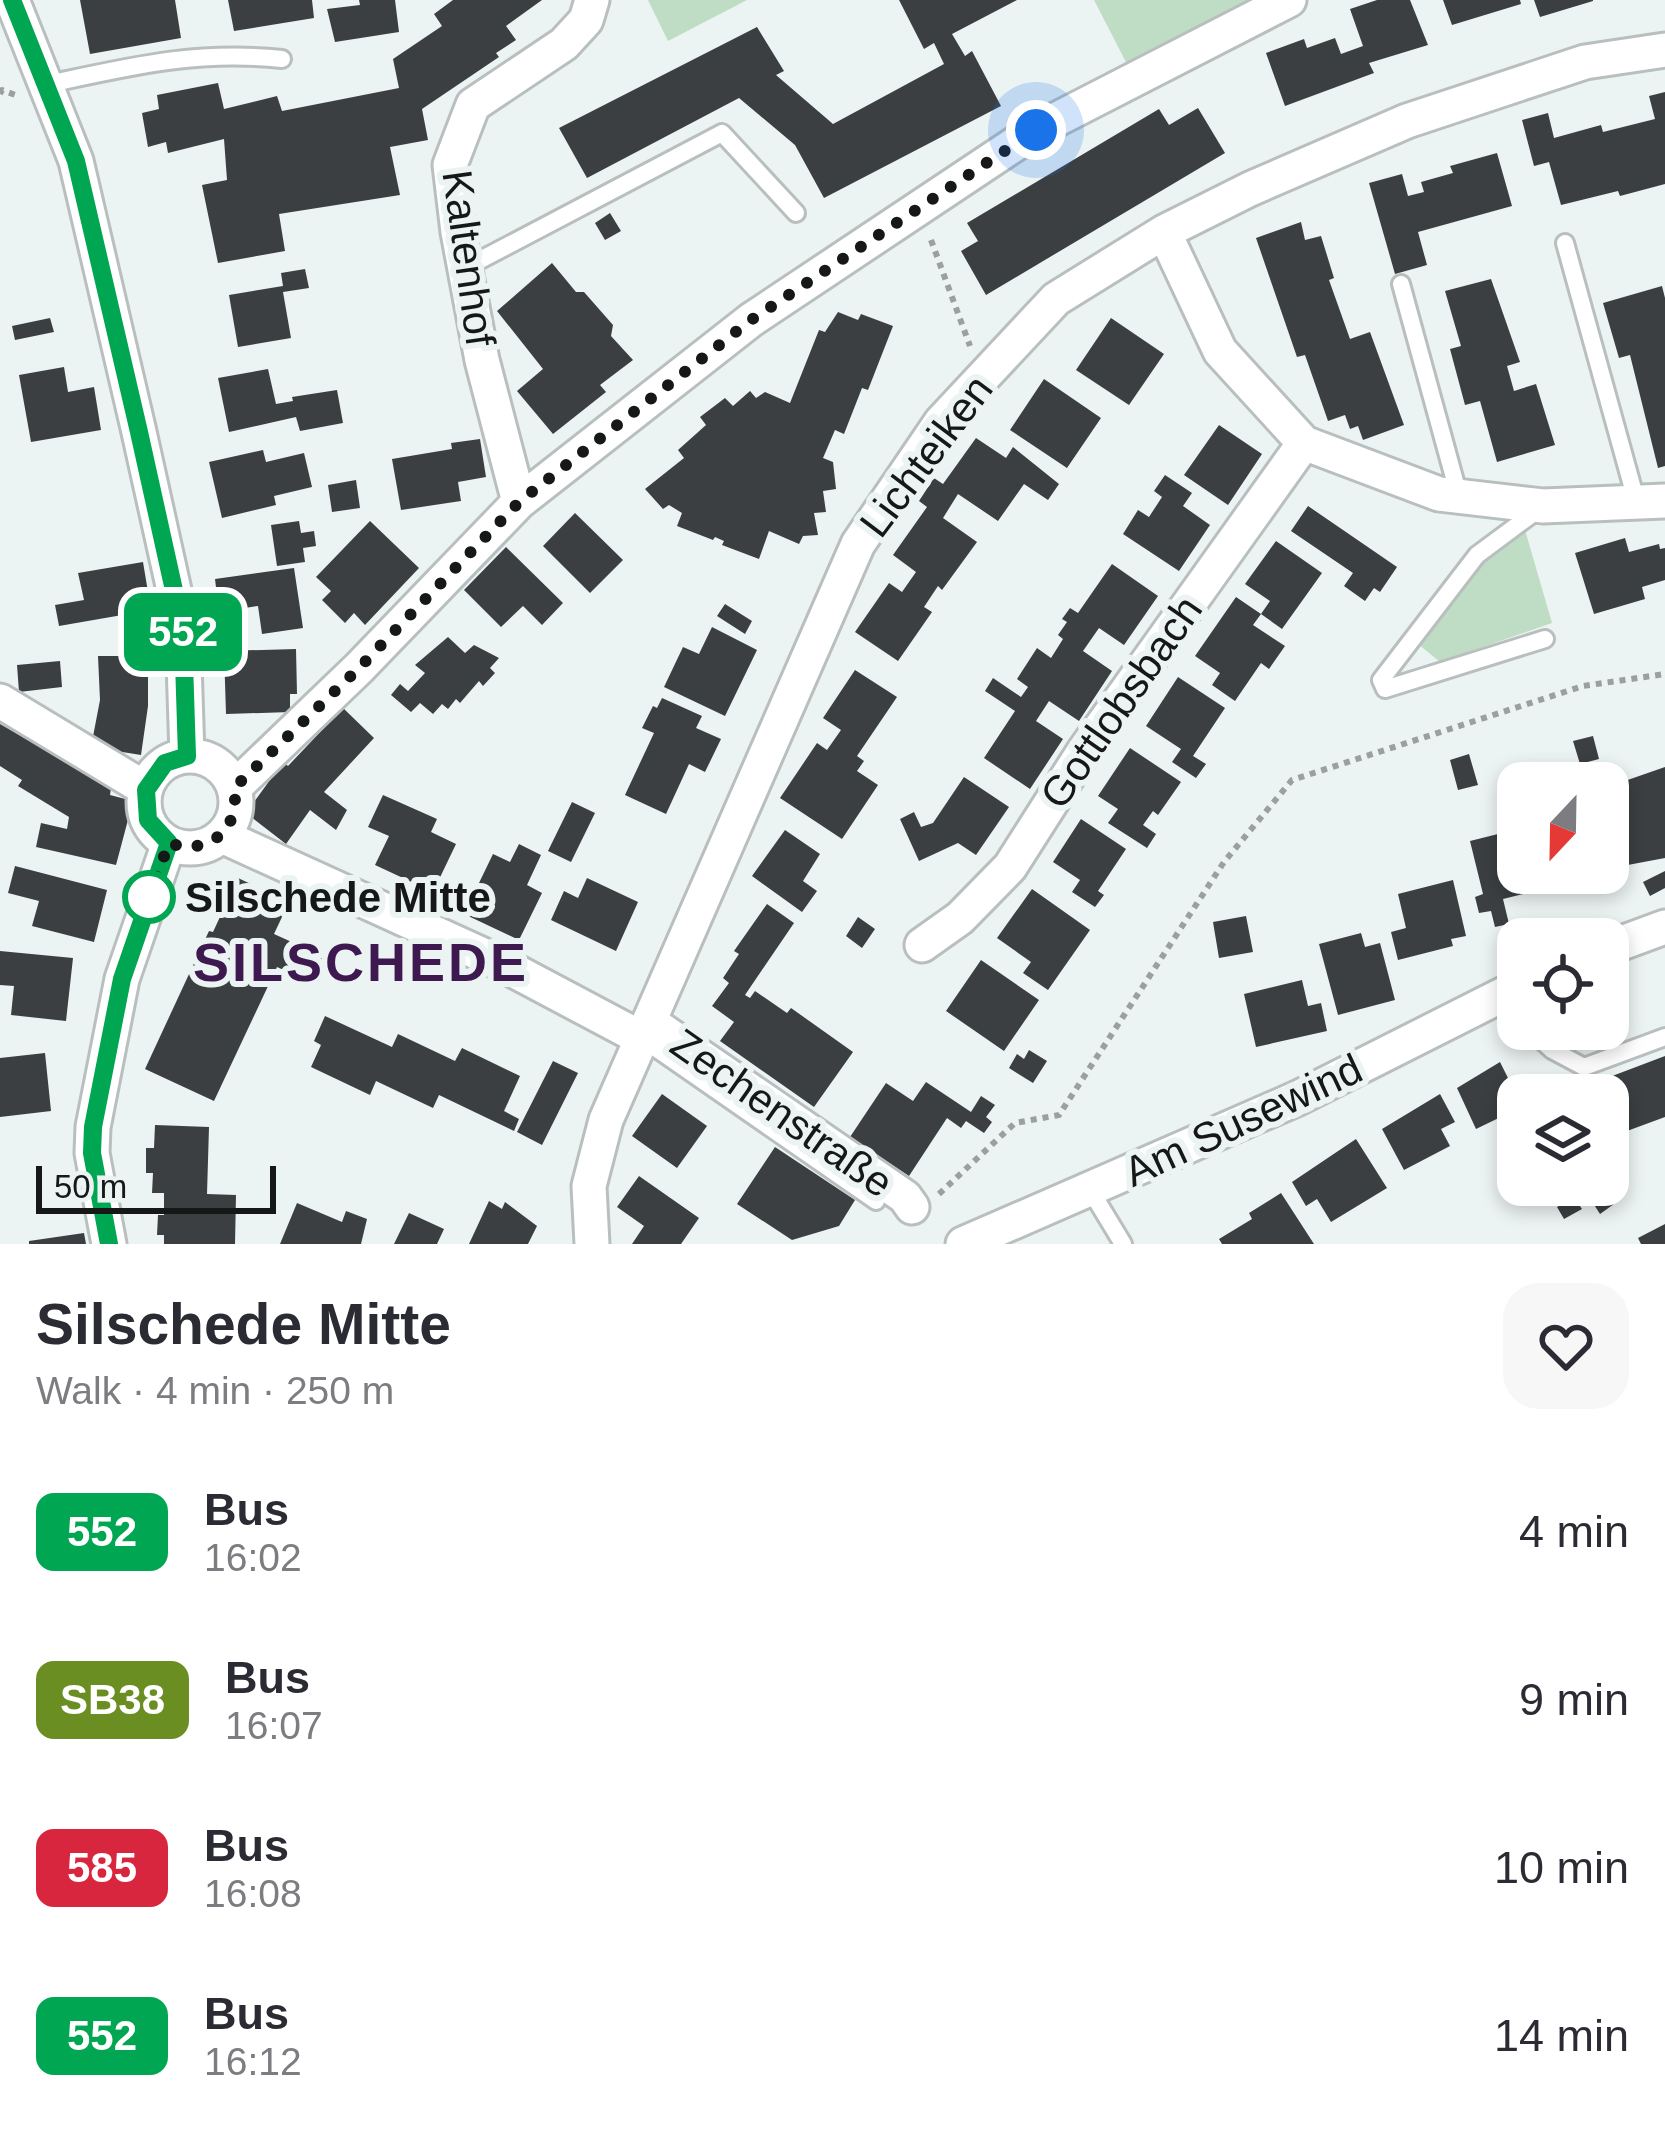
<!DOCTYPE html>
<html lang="en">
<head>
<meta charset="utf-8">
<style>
  :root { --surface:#fff; --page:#f7f7f7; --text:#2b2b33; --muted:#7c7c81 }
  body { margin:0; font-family:Arial,sans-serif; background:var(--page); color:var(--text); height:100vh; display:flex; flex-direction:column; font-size:45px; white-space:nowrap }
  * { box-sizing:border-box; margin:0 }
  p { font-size:39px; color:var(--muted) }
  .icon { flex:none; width:66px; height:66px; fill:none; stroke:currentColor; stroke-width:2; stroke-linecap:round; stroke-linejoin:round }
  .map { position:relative; height:1244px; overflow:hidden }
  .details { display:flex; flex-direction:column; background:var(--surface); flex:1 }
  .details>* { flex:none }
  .badge { padding:0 24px; border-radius:18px; font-size:42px; line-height:78px }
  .needle { width:78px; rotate:202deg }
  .fabs { position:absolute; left:1497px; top:762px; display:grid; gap:24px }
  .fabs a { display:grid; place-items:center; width:132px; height:132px; border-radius:24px; background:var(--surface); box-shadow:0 6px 18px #0003; font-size:60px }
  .scale { position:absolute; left:36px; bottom:30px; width:240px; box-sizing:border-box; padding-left:12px; border:6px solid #161818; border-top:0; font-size:33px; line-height:42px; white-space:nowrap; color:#161818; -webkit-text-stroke:9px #ecf3f3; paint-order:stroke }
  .you { position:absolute; width:60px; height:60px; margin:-30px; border:9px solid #fff; border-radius:50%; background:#1a73e8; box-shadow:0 0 0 18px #1a73e833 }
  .map>.badge { position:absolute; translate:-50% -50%; box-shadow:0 0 0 6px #fff }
  .round { display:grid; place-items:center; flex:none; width:126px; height:126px; border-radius:36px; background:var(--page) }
  .headline { display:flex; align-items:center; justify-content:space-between; height:204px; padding:0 36px }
  h1 { font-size:57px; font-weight:800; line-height:90px }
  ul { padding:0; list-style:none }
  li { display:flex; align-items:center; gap:36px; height:168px; padding:0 36px }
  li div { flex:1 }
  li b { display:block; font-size:45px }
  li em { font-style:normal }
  li .badge { min-width:132px; font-weight:700; text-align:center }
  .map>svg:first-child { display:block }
  .green { fill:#bfdcc4 }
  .building { fill:#3b3f41 }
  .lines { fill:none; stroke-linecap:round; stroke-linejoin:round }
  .lane-casing { stroke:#b9bfbf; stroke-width:22 }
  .street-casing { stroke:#b9bfbf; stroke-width:39 }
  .path { stroke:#9a9f9f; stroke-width:6; stroke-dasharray:6 6; stroke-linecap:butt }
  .lane { stroke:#fff; stroke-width:16 }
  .street { stroke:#fff; stroke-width:33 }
  .line-casing { stroke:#fff; stroke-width:27 }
  .line { stroke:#00a651; stroke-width:18 }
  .walk { stroke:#161818; stroke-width:12; stroke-dasharray:0 21.6 }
  .stop-dot { fill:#fff; stroke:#00a651; stroke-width:6 }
  .labels { text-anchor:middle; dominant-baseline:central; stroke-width:12; stroke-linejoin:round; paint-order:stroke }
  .street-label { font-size:42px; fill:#161818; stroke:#ecf3f3 }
  .stop-label { font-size:42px; font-weight:bold; fill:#161818; stroke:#ecf3f3; text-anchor:start }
  .district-label { font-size:54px; font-weight:bold; letter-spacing:3px; fill:#3d1950; stroke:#ecf3f3 }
</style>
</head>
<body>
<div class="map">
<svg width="1665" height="1244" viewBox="0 0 1665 1244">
  <rect width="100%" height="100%" fill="#ecf3f3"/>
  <path class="green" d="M648,0H747L668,41Z
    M1094,0H1273L1130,70Z
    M1525,530L1552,623L1440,662L1417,643L1484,560Z"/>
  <path class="building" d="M80,0H175L181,38L90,54Z
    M228,0H312L314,18L234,31Z
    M359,0H395L399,32L335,42L327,9L360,5Z
    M453,0H542L506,26L516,40L496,53L499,57L422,109L428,140L390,147L400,195L279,214L285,251L218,263L202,185L227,180L224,139L168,153L166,142L148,147L142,113L159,109L157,95L218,83L224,109L277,96L282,111L399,88L393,59L442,26L434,14Z
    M899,0H1017L952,34L965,56L972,51L1001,106L824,198L795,145L739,98L587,178L559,128L757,27L784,71L776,75L833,124L944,64L934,43L924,49Z
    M1377,0H1410L1428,45L1369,63L1374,73L1285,106L1266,53L1304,39L1307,48L1335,38L1341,54L1363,46L1350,9Z
    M1443,0H1520L1521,4L1452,25Z
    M1534,0H1593V1L1540,17Z
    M1665,92V184L1620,196L1618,191L1561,205L1549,162L1534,166L1522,120L1548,113L1554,138L1601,125L1603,132L1655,119L1649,96Z
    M1198,108L1225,153L986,295L961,251L978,241L967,223L1159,109L1169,125Z
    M1497,153L1512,206L1418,232L1427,265L1395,274L1369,183L1402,174L1408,196L1424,192L1421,182L1453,173L1450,166Z
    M610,213L621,231L605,240L595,223Z
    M1301,222L1305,240L1321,236L1334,278L1329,280L1350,339L1370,332L1404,425L1363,440L1358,426L1350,429L1345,415L1328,421L1305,355L1297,357L1256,238Z
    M552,263L576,292H584L613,325L611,336L633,360L600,385L606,392L553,434L517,391L543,369L497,311Z
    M305,269L309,288L283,292L291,338L238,347L229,295L283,286L281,273Z
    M1491,279L1520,362L1507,366L1514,391L1536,384L1555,445L1497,462L1480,401L1465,405L1450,349L1461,346L1445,291Z
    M1662,286L1665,298V466L1658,468L1630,355L1619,358L1603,303Z
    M838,312L858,320L861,314L893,326L868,390L862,388L844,434L835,430L823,458L833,462L836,489L823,491L826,512L814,513L818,535L803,536L799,544L769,531L759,559L722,545L724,541L715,537L713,540L677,526L682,513L669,505L663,509L645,489L684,458L678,450L706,425L700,417L725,398L733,406L750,391L756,398L765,392L790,403L819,330L825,332Z
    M50,318L54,332L15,340L12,326Z
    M1111,318L1164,354L1129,405L1076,370Z
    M64,367L68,392L94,387L101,430L31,442L19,375Z
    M268,369L276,404L293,401L292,397L337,390L343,423L300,431L296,417L229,432L218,378Z
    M1044,379L1101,418L1067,468L1010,430Z
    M1219,425L1262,454L1228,505L1184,475Z
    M976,438L1006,458L1013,447L1059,484L1048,500L1024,484L998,521L958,494L943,518L977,542L942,590L938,586L924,607L932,612L898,661L855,632L889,583L902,592L916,572L893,555L927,507L919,501L934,478L943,484Z
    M480,439L486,477L458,482L461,501L401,510L392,459L452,449L451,443Z
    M263,450L266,462L304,453L312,487L274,496L276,505L222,518L209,462Z
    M1165,475L1192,493L1183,506L1210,525L1179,571L1123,534L1138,510L1149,517L1162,497L1154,491Z
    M356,480L360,508L332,512L328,485Z
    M1308,506L1397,567L1380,592L1374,588L1365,601L1344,586L1353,573L1291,531Z
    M575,513L623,560L590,593L543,546Z
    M299,521L301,533L314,531L316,546L303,548L305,562L277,566L271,525Z
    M370,521L419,568L365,625L354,613L345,623L322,600L331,591L316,577Z
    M1625,538L1629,552L1659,544L1660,549L1665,548V580L1642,587L1645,599L1594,614L1575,553Z
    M1276,541L1322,573L1282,629L1261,614L1270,601L1245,584Z
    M506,547L563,603L542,625L523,606L501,627L464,590Z
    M143,562L151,610L59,626L55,605L84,600L78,573Z
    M1112,564L1158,596L1124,645L1099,628L1083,651L1112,671L1079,721L1049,701L1036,721L1063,739L1030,789L984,758L1015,711L985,691L993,678L1021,697L1028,687L1017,679L1037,648L1051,658L1063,639L1058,635L1067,622L1062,619L1070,608L1078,613Z
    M294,568L303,628L262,634L258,606L219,612L215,579Z
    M1236,597L1261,614L1253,625L1285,646L1269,669L1261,663L1235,701L1212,685L1220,673L1195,656Z
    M725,604L752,621L745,634L717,616Z
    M712,627L757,650L725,716L664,687L683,647L699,654Z
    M448,637L465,653L474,645L499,658L490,668L495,673L483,686L479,681L460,703L456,699L448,709L442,704L433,714L420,703L411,712L391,695L400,684L408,691L425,673L415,665Z
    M296,649L297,694H290V712L226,714L224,651Z
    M98,656H148V706L141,755L91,747L100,700Z
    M60,661L62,687L19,692L17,665Z
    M855,670L897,697L857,756L864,761L857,771L878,785L842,839L780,798L817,743L827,750L841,730L823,718Z
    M1178,677L1225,708L1193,756L1206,764L1196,778L1172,762L1181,749L1146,726Z
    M662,698L702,716L696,728L721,739L705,772L689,764L666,814L625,795L654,733L642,728L653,706L657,708Z
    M343,708L374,738L324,792L347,810L336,830L310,810L286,844L246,813L283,762L288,766Z
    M0,724L88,774L112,781L110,795L133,801L116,865L36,847L41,823L67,829L69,817L18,786L22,780L0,766Z
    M1593,736L1599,759L1580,764L1573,741Z
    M1130,748L1181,782L1158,815L1153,811L1143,825L1156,834L1147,848L1108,823L1118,809L1098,796Z
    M1469,754L1478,785L1458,790L1450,760Z
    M1619,767V783L1665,767V858L1617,867L1619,796L1608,799V783H1588L1586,775Z
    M964,777L1009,807L976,855L958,843L919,861L900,819L914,812L921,827L933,823Z
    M383,795L437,819L431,832L456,844L433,892L375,865L389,836L368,827Z
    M572,802L595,813L571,862L548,851Z
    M1081,819L1126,849L1098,891L1104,895L1095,907L1072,892L1080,880L1053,862Z
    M1518,829V873H1557L1560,885L1503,899L1509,924L1495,927L1491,911L1479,913L1475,897L1483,894L1470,841Z
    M785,830L820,854L803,881L817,891L802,912L752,876Z
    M519,844L541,855L527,885L542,893L519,940L464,914L493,854L510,862Z
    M15,866L107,890L94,942L32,926L39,901L8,893Z
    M1665,871V888L1650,896L1643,882Z
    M238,878L289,902L274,934L327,958L315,984L277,967L214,1101L145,1069L209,931L213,932Z
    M587,878L638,902L616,951L551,920L564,891L578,898Z
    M1453,880L1466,936L1451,939L1453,946L1398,960L1391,932L1406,928L1398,894Z
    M1032,889L1090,930L1048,990L1023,973L1031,962L997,938Z
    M767,904L794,923L745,995L750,998L755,991L787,1013L791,1008L853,1052L814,1107L720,1041L734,1022L712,1006L729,983L723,978L739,954L734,951Z
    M1246,916L1253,952L1219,958L1213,922Z
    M858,917L875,929L862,948L846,936Z
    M1361,933L1365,947L1380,943L1395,1000L1338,1015L1319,944Z
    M0,951L73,958L66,1021L11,1015L14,986L0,985Z
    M981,960L1039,1000L1004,1051L946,1011Z
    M1302,980L1308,1006L1321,1003L1327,1031L1256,1047L1244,994Z
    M325,1016L392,1047L398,1034L455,1061L462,1048L520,1076L504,1111L519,1119L514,1131L439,1095L433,1108L376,1081L370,1095L311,1067L321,1045L314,1041Z
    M1029,1050L1047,1061L1033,1083L1009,1068L1017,1054L1024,1059Z
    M45,1053L51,1111L0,1117V1058Z
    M1665,1056V1117L1608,1138V1095H1562Z
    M553,1061L578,1073L542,1145L517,1132Z
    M1500,1062L1518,1098V1122L1513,1125L1507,1114L1476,1129L1457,1088Z
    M926,1082L971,1112L981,1096L995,1105L986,1117L992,1122L984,1133L966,1121L961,1128L947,1118L909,1176L850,1137L886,1083L913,1101Z
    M662,1094L707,1126L677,1168L632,1136Z
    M1440,1094L1455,1122L1441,1129L1450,1146L1404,1170L1382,1129Z
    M155,1125L209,1127L207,1194L236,1195L235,1244H164V1235H157L158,1215H164V1193H152L153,1173H146V1148H154Z
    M1356,1139L1387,1188L1331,1222L1317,1199L1306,1206L1292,1182Z
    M775,1147L855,1200L839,1226L792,1240L737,1204Z
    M639,1176L699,1218L681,1244H632L644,1226L617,1207Z
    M1589,1185H1601L1614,1204L1600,1214L1584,1189Z
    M1281,1193L1314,1244H1222L1219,1239L1252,1219L1249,1213Z
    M1574,1197L1582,1209L1564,1219L1557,1207Z
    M489,1201L502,1209L505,1202L537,1226L528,1244H469Z
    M297,1203L342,1222L346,1211L367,1219L361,1244H280Z
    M409,1213L444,1229L437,1244H394Z
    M1665,1224V1244H1641L1638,1238Z
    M84,1233L86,1244H29V1241Z"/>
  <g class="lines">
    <defs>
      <path id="lane" d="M44,85C128,67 194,50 282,59
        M1565,243L1636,500
        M465,268L722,133L796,213
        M1401,284L1459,496
        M1539,509L1477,555L1381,680L1385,689L1545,639
        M1495,997L1518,1018
        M1529,1029L1552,1050L1584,1067L1665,1037
        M641,1038L876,1201
        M1091,1191L1123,1244"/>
      <path id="street" d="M12,0L76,161L139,432L183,631L187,756
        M1164,232L1220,351L1304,443L1439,494L1543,506L1665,501
        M519,502L482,360L458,232L450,165L473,105L564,44L586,20L592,0
        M0,701L146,789
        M144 802a46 46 0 1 1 92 0a46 46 0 1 1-92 0Z
        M234,788L359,668L519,502L751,320L1036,130L1289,0
        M222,836L496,961L641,1038
        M922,945L960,918L1010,867L1084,751L1304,443
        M1608,948L1665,927
        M650,1022L905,1197L912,1207
        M109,1244L92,1153L93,1127L122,979L169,843
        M592,1244L589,1186L606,1120L858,544L941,422L1056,299L1164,232L1250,189L1407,121L1585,62L1665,50
        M963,1244L1298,1098L1518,987"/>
    </defs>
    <use href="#lane" class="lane-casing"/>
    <use href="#street" class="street-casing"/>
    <path class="path" d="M0,94L2,90L18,96
      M931,240L970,346
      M939,1194L1015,1123L1059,1115L1224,862L1292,780L1583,686L1665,674"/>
    <use href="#lane" class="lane"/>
    <use href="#street" class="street"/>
  </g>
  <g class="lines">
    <defs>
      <path id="line" d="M12,0L76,161L139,432L183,631L187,756L165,763L146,790L148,820L169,843L122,979L93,1127L92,1153L109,1244"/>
    </defs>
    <use href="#line" class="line-casing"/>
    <use href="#line" class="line"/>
    <path class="walk" d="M149,897L169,843C208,856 241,830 234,788L359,668L519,502L751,320L1036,130"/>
  </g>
  <circle class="stop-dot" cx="149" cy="897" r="24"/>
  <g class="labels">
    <g class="street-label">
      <text transform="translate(469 258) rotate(82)">Kaltenhof</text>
      <text transform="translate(926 456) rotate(-53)">Lichteiken</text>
      <text transform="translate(1121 702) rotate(-55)">Gottlobsbach</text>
      <text transform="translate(782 1113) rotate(35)">Zechenstraße</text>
      <text transform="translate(1243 1120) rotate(-25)">Am Susewind</text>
    </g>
    <g class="stop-label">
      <text x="185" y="897">Silschede Mitte</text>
    </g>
    <g class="district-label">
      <text x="361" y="962">SILSCHEDE</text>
    </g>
  </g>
</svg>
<div class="fabs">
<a><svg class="needle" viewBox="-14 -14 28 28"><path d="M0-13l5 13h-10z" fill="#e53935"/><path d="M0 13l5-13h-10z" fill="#7c7c81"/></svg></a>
<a><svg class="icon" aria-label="locate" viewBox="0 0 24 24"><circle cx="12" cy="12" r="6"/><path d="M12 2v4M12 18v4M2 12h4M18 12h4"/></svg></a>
<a><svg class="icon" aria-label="layers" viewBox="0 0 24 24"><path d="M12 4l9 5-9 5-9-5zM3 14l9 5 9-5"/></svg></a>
</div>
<div class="scale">50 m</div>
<div class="you" style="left:1036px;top:130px"></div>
<b class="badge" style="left:183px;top:632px;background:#00a651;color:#fff">552</b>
</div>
<section class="details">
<div class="headline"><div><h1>Silschede Mitte</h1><p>Walk · 4 min · 250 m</p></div><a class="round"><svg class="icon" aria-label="heart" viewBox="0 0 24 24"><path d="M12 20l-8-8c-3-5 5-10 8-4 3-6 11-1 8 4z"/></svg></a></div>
<ul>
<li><span class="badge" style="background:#00a651;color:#fff">552</span><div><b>Bus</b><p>16:02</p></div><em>4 min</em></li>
<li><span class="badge" style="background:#6b8e23;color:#fff">SB38</span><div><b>Bus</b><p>16:07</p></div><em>9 min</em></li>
<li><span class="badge" style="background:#d7263d;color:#fff">585</span><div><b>Bus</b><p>16:08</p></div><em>10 min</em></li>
<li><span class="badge" style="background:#00a651;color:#fff">552</span><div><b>Bus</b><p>16:12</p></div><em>14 min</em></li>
</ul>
</section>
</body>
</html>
